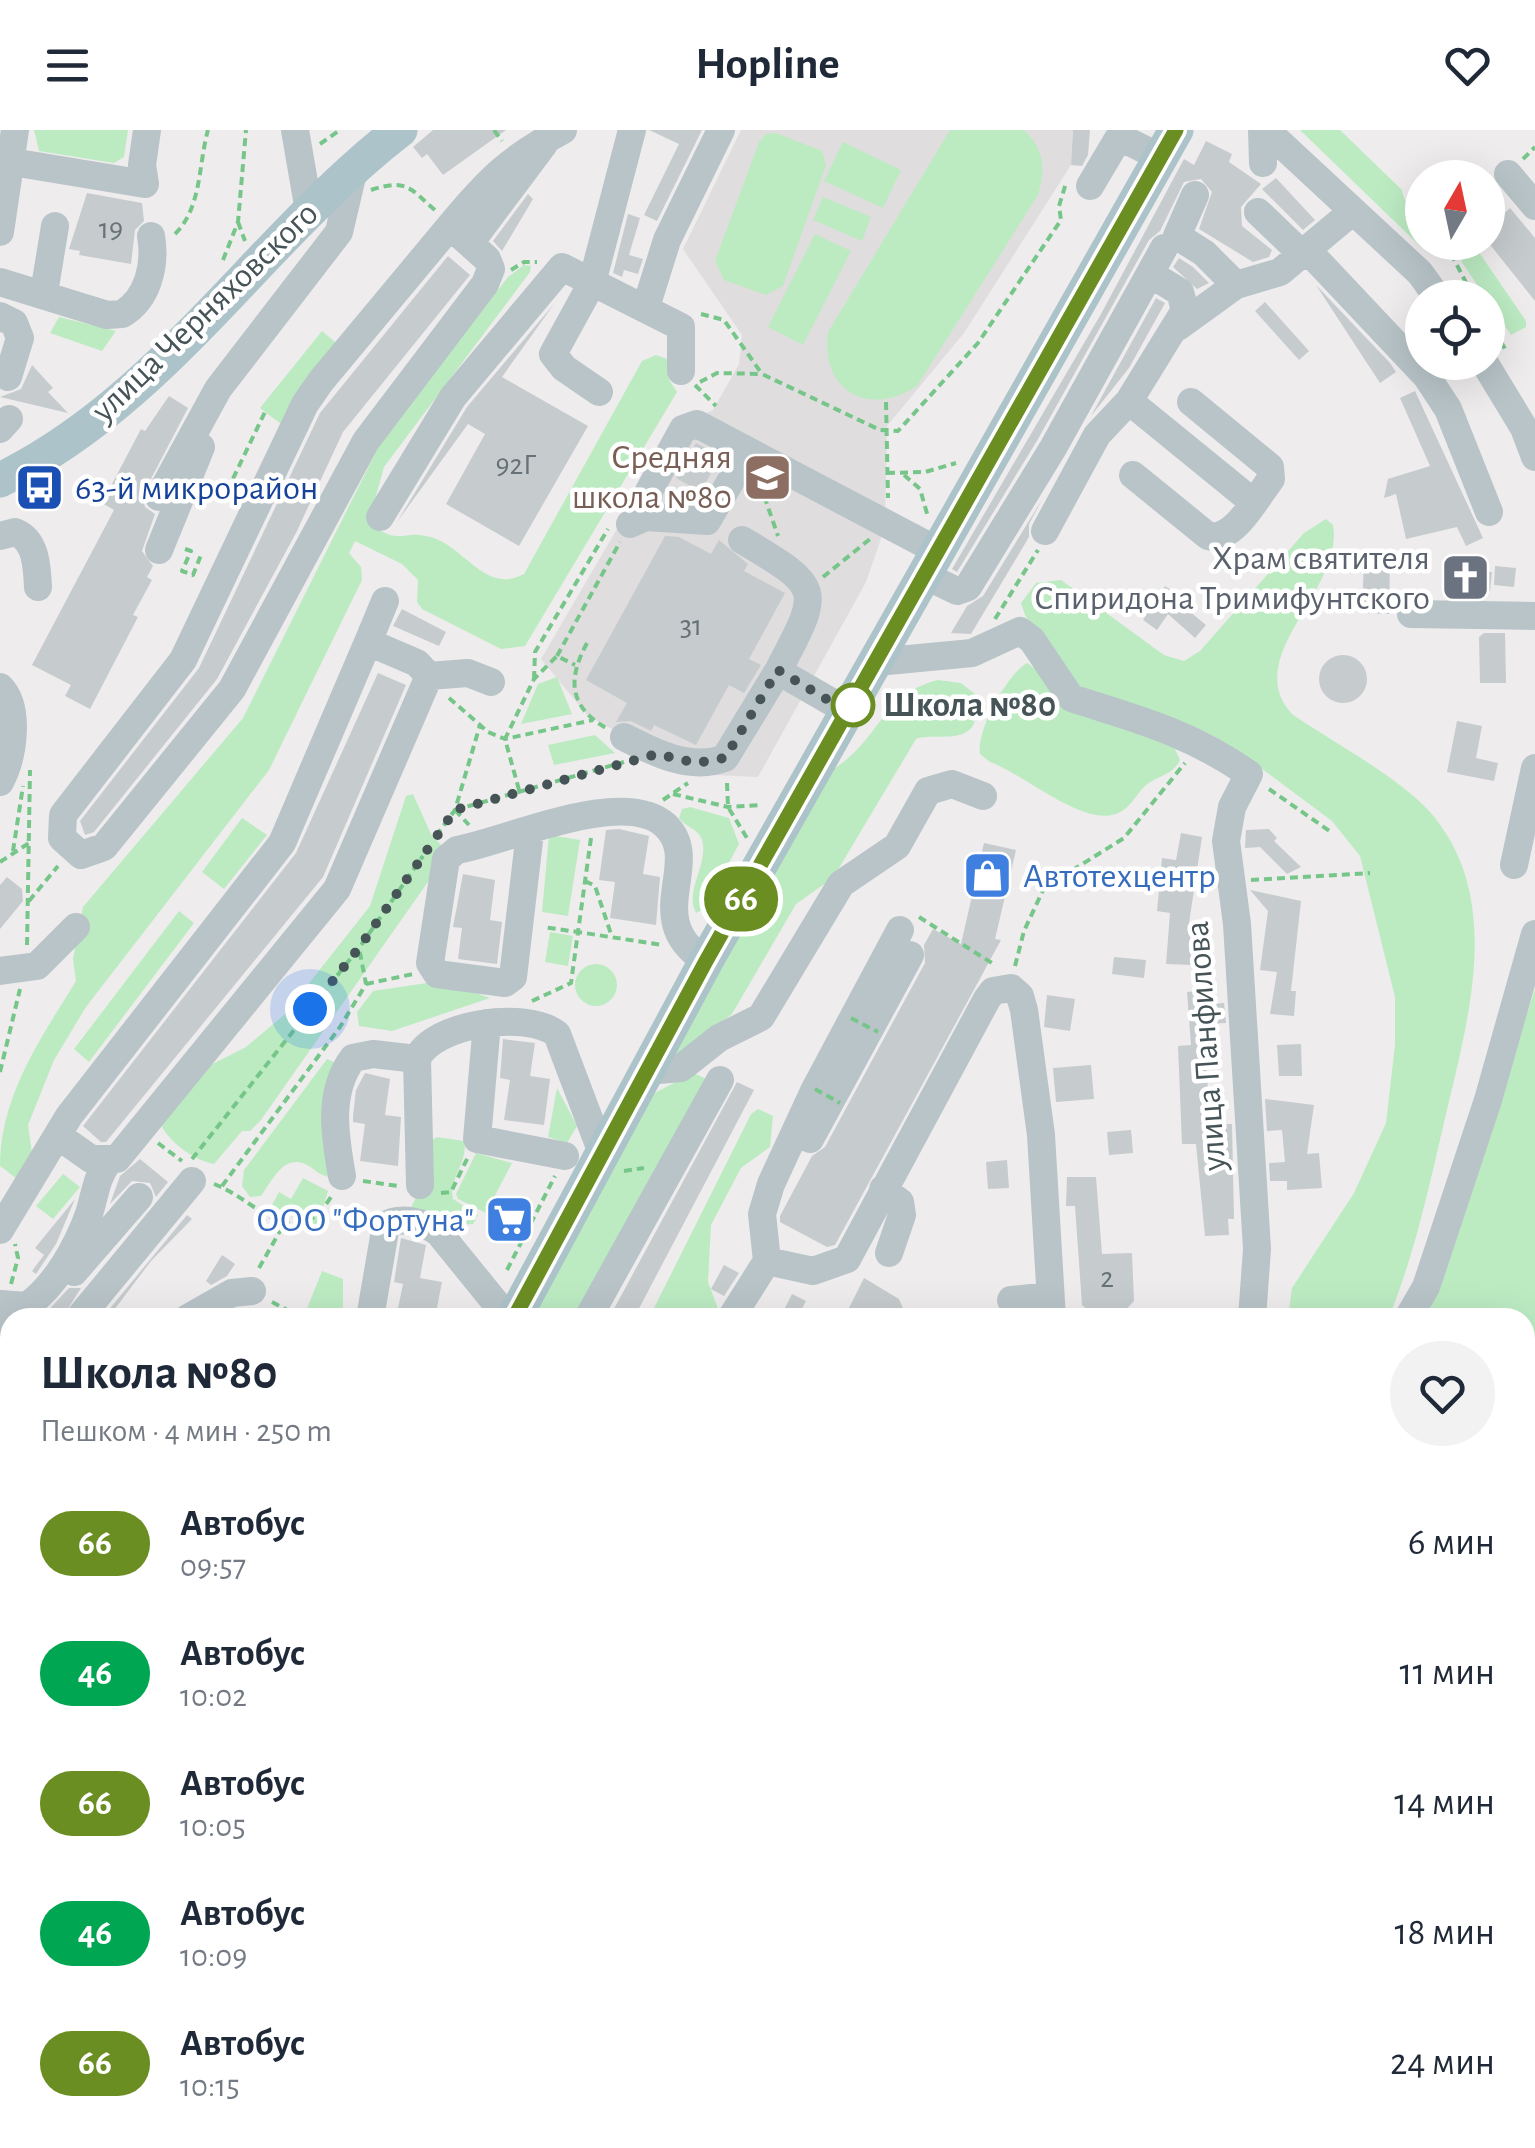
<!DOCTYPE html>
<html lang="ru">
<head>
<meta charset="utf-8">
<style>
  :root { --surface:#fff; --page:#f2f2f3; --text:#1f2937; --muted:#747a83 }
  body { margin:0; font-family:"Alegreya Sans",sans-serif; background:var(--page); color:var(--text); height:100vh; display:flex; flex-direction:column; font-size:38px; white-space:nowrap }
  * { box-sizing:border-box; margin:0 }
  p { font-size:32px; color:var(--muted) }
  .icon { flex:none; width:55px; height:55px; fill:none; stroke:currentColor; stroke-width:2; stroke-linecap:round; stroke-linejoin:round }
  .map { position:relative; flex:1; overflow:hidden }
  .panel { position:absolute; left:0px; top:1178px; width:1535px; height:842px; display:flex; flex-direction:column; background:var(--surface); border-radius:30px 30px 0 0; box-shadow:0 10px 40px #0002 }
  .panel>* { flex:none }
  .badge { padding:0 20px; border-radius:32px; font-size:35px; line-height:65px }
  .needle { width:65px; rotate:9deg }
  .buttons { position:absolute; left:1405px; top:30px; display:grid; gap:20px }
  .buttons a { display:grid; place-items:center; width:100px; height:100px; border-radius:50%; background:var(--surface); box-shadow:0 10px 40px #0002; font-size:50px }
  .you { position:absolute; width:50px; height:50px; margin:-25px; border:8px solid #fff; border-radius:50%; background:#1a73e8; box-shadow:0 0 0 15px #1a73e833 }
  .map>.badge { position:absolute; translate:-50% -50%; box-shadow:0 0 0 5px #fff }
  .round { display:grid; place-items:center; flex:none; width:105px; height:105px; border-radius:52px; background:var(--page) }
  .overview { display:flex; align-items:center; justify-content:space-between; height:170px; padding:0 40px }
  h1 { font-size:48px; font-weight:600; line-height:75px }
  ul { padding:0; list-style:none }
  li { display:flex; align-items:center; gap:30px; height:130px; padding:0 40px }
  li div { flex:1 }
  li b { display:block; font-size:38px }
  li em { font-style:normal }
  li .badge { min-width:110px; font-weight:700; text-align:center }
  header { display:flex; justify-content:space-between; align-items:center; height:130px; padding:0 40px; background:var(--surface); font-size:45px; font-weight:600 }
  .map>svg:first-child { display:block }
  .education { fill:#e0ddde }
  .green { fill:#bcebc2 }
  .building { fill:#c6cbce }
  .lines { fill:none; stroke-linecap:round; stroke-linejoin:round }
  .path { stroke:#76c68a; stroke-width:4; stroke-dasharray:8 5; stroke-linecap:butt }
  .minor { stroke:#b8c4c8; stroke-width:28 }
  .major { stroke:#adc3ca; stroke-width:35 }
  .path-bridge { stroke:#76c68a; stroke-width:4; stroke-dasharray:8 5; stroke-linecap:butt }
  .line-casing { stroke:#fff; stroke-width:22 }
  .line { stroke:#6b8e23; stroke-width:15 }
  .walk { stroke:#465458; stroke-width:10; stroke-dasharray:0 18 }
  .stop-dot { fill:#fff; stroke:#6b8e23; stroke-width:5 }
  .labels { text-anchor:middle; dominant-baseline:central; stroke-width:9; stroke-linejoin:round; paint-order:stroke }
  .number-label { font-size:30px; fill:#667276 }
  .street-label { font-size:35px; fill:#465458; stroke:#fff }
  .education-label { font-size:35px; fill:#785e54; stroke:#fff; text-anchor:end }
  .transit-label { font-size:35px; fill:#164399; stroke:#fff; text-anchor:start }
  .worship-label { font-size:35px; fill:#5b616d; stroke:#fff; text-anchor:end }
  .stop-label { font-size:35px; font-weight:bold; fill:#465458; stroke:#fff; text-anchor:start }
  .shop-label { font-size:35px; fill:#366cbe; stroke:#fff; text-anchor:start }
</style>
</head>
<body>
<header><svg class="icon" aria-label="menu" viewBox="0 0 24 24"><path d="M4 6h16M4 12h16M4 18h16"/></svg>Hopline<svg class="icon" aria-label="heart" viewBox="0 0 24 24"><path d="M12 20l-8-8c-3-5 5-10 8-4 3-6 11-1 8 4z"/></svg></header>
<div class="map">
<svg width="1535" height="2018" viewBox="0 0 1535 2018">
  <rect width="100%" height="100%" fill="#efeced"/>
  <path class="education" d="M741,0H1073L1071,35L964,203L887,296L885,397L866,452L758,647L694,644L588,586L541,529L677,296L713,280L739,234L742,205L683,119Z
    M1525,1971L1535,1980V2018H1303L1304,2010H1525Z"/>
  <path class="green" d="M34,0H128L124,27L114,33L39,21Z
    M950,0H1024C1044,18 1046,40 1038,65L917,256C869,288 820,261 828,202Z
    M1300,0H1340L1402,60C1406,82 1422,89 1422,112L1436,113L1435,118L1421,117Z
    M776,3L822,21L826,35L783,156L766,165L724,150L715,131L759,12L766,4Z
    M843,12L901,40L883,78L824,51Z
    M823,67L871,87L862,111L813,90Z
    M815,104L851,121L803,215L768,197Z
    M1476,118L1526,191V197L1511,205L1461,131Z
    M524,135L531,136L530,142L384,337L371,384L374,397C400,414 403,401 426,406C463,412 484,466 524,444L642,231L656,225L667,229L669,250L677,262L525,516L501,519L422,479L417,472L418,450L402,434L355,411L349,423L361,437L362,450L269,640L86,877L54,930L28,995L32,1023L16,1048L0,1036C0,966 41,908 76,851L73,829L83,777L243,588L383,308L508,147Z
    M59,187L116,201L102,221L50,203Z
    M322,201L341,217L281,294L260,278Z
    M1326,389L1333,395C1345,460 1238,527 1293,585C1332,611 1401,649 1430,682C1507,770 1466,896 1443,997C1428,1061 1414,1126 1389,1187H1288L1292,1158L1354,1063L1386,993L1395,915V867L1360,726L1332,691L1246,627L1072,558L1025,485L1021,473L1036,453L1061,450L1164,525L1184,531L1200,521L1304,403Z
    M1027,533L1101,585L1174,617L1180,630C1173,646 1155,646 1144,657C1135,666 1129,680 1116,684C1082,696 1024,644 990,632L980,624C976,601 1007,544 1027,533Z
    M557,547L572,584L521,594L538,554Z
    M938,550L961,553L975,564C985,622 941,601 916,609L833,748L796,774L732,884L675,928L670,920L832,640C880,611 881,564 938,550Z
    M595,605L615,623L554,635L548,615Z
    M413,664L431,704L442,716L437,739L261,990L250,1001H242L214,1034C193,1030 167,1011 159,991L203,939L246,917L284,885L370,776L406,666Z
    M690,677L729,688L739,714L704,779L696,783C684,761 709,734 702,710C699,699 685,697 679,688L682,679Z
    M242,688L267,705L224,759L202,742Z
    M549,705L580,710L568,786L542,782Z
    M179,781L194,793L89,932L74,919Z
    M550,802L573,806L568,836L545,832Z
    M575 855a21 21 0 1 1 42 0a21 21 0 1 1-42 0Z
    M440,851L490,868L392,901L359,896L357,882L373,861Z
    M1535,859V1406L1525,1424V1188H1425Z
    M327,929L336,933L329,1047C319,1045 316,1040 307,1035C284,1023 272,1051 261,1066L250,1067L242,1056L244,1040Z
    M693,943L707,949L580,1187L524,1188L651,965Z
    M557,958L577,996L567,1013L548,1007Z
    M758,979L773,986L770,1017L741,1038L711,1095L708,1152L720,1184L718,1187L649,1188L751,984Z
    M437,1007L464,1011C469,1032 448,1048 453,1069L478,1085L473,1094L443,1095L408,1083L422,1056L432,1010Z
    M476,1023L512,1033L486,1083L458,1069L456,1064Z
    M63,1044L80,1057L53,1089L36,1076Z
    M303,1048L328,1061L316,1101L272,1075L279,1062L291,1069Z
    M322,1141L343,1149V1187H320L306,1181Z"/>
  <path class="building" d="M433,0H506L443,45L427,24L422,28L413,17Z
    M649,0H702L657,91L644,85L679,14Z
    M1073,0H1090L1088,25L1082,36L1071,35Z
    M1206,11L1232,24L1229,32L1261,54L1241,77L1242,96L1272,120L1269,127L1253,132L1199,99L1212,62L1201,49L1184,52L1160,101L1149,110L1038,309L957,442L952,439L1101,184L1184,29L1194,35Z
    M1276,48L1315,90L1303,100L1262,59Z
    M87,63L142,73L144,91L135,100L131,134L79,125L80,121L69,119Z
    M528,64L533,69L502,121L493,111Z
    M1510,78L1535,108V171L1488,112V98Z
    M628,84L640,88L629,125L643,129L638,144L624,140L622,147L613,143Z
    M448,126L470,145L343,302L296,403L217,549L94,702L85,705L80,691L199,538L320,283Z
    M1179,128L1193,137L1209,153L1197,159L1173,137Z
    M1316,155L1390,233L1396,242L1380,253Z
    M1156,168L1165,173L1129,238L1091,286Z
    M1265,172L1309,221L1299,230L1255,181Z
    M554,174L502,247L588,296L519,416L446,374L485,304L468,294L397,392L467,277Z
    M32,235L53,258L48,262L68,283L0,267L21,259Z
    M1415,261L1483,408L1466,416L1457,397L1406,409L1396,364L1384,368L1388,349L1430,336L1400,268Z
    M169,266L188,278L142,366L145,377L155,384L142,421L153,436L147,447L152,450L133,485L138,487L90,579L65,566L71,555L32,535L114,380L102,373L141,299L145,301Z
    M696,313L720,326L701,362L676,348Z
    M1043,368L1029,394V407L971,504L951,503L967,476L983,466Z
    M665,406L679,407L711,424L719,410L748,434L744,441L785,463L749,529L761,535L744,563L729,555L696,615L654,595L651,601L631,591L616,592L627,573L586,550Z
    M1364,430H1390L1389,484L1362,483Z
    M1495,436L1516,438L1514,457L1494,455Z
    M1444,439L1492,442L1490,461L1442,458Z
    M1165,456L1188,472L1184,477L1206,495L1195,508L1168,484L1157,500L1143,490Z
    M402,479L446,502L439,516L393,496Z
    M1484,503H1505L1506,553H1480L1479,507Z
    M1319 549a24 24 0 1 1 48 0a24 24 0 1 1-48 0Z
    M378,543L406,555L323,747L106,1012H101L83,996L296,723Z
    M1457,591L1482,596L1476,628L1498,633L1494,651L1447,642Z
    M619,699L649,706L643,744L660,747L656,795L610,788L615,752L599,750L606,700Z
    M1269,699L1277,708L1274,711L1301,737L1287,744L1260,717L1245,718L1246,700Z
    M1181,703L1202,707L1188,800H1194L1192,835L1166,834L1170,783L1157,781L1162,728L1176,730Z
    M984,713L1016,720L995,809L1001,810L835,1115L827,1117L780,1092V1086L812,1026L825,1017L925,833L924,815L933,799L961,814Z
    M463,744L495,750L490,790L502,792L497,834L458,829L462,798L453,797Z
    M7,747L22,759L23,771L0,799V755Z
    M1250,760L1301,771L1291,861H1296L1294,886L1270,884L1277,842L1260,840L1268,781Z
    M1114,827L1146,830L1144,848L1112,844Z
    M1208,860L1209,874L1224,873L1226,893L1204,894L1208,960L1222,962L1225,994H1232L1234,1089H1228L1229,1105L1205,1106L1196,1014H1182L1178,916L1191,915L1187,862Z
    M1047,865L1075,869L1070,901L1044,897Z
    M503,909L535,913L530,946L550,949L544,995L504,990L510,950L500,948Z
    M1301,914L1302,946H1279L1277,915Z
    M1091,935L1094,969L1056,972L1053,938Z
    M365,943L390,949L385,985L401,987L398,1036L360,1031L365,994L353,992V986L356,960Z
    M737,952L754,960L634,1188H609Z
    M1265,969L1314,975L1307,1024L1319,1023L1322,1058L1287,1060V1051H1270L1269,1033L1285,1032L1282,1000L1267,1001Z
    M1131,1000L1133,1023L1109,1025L1107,1002Z
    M140,1029L168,1052L156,1067L150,1053L132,1051L110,1074L120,1046Z
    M1007,1030L1009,1058L988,1059L986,1032Z
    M1067,1047H1096L1102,1124L1132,1123L1134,1171L1118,1188H1098L1082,1175L1075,1076H1066Z
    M513,1066L528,1074L507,1111L493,1103Z
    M75,1069L56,1114L36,1144L32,1141L44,1125L35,1118Z
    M187,1085L192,1089L151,1131L108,1188H102Z
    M401,1108L426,1115L420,1148L442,1152L435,1188H396L403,1154L394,1152Z
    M222,1125L235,1134L227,1146L211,1155L206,1151Z
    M724,1135L739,1143L724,1166L711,1159Z
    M864,1148L899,1169L907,1188H860L848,1180Z
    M69,1158H81L62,1188H41Z
    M792,1164L806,1171L797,1188H780Z"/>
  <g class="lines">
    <path class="path" d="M494,0L502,11
      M320,14L340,0
      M1523,29L1535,17
      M371,60C408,48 410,59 436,81
      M238,92L245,111
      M175,104C202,77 198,36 208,0
      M1445,112L1474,168
      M223,130L238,92L246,0
      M511,140L524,132H537
      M701,184L724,190L762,244L880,300L898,301L978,213L1061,90L1059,76L1066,53
      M1488,189L1505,219
      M700,252L717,243L762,244
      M695,255L716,276
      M886,272L888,368
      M887,343L925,342L956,333
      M904,345L920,359L928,387
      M760,354L778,406
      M239,359L227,361L265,282
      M185,419L191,421L182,441L193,445L201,425
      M823,447L870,409
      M995,489L1038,420
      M587,513C568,548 568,576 606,598
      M557,526L620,412
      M534,549L535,522L608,399
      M449,568L488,602L505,609L593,590
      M727,653L728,677L747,708
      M1269,659L1331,702
      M519,660L505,609L534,549L557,526L575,535
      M673,664L728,677L762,675
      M663,670L688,653
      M455,680L624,632
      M455,680L469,695
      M436,706L455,680L480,595
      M591,708L578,802L662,815
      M13,721L23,656
      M0,732L29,713
      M1251,750L1370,743
      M585,751L595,756L612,807
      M29,771L58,736
      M919,787L995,835
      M27,815L30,640
      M1015,836L1024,801L1044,758L1124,708L1185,633
      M366,854L413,844
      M532,871L571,853L578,802L543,797
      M0,942L20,859
      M158,1013L182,1031
      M192,1029L359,818L423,726
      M624,1041L644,1038
      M363,1051L398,1056
      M214,1054C259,1071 293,1127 331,1067
      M222,1056L340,897L366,854L359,818
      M441,1063L451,1062L468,1027
      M259,1138L284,1094
      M507,1140L555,1046
      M11,1154L18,1128L15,1114
      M272,1172L302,1188
      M1525,1245L1535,1228
      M1525,1274H1535
      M0,1307L10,1297
      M0,1360L10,1348
      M0,1484L10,1480
      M0,1697L10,1686
      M1525,1919L1535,1916
      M1525,1925L1535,1935
      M1490,2010L1497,2018
      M1379,2016L1393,2018
      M71,2018L77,2010"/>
    <path class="minor" d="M295,0L309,81
      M1262,0L1263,33
      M1266,0L1420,143L1438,168
      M12,32L145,54L142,35L147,0
      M1508,44L1535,76
      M1090,56L1119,7L1160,27
      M1195,65L1177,106L1204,123L1236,155
      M1258,82L1304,126
      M450,96L487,129L491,139L485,154L366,311L232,559L104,717L81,725L62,708L63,685L183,530L305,274L321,251L450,96C488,50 510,28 563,0
      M0,102L15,0
      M470,113L544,14
      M1309,122L1427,247L1448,279L1489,382
      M0,152L107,185L122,184C148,169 156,135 151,106
      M44,163L55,96
      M646,177L667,110L721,0
      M0,186L14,193L20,208L8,247
      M1178,197L1236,155L1280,142L1353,81
      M1484,232L1524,298L1535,327
      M599,262L564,238L553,224L592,153L632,0
      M1129,271L1253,372
      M0,299L9,289
      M1133,345L1208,406C1234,412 1256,368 1271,349L1270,337L1191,272
      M159,367L218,259L339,102L355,34
      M380,387L453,267L562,137L681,197V241
      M646,387L649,361L683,299L697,294L940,422
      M630,394L646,387L707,391L748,322
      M1045,401L1097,305L1129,271L1185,180L1180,162L1152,145
      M0,406L15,402C36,410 37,436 38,457
      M742,410C823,458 822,458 778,541
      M159,420L201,317
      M926,446L957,461L968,457L1053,318L1164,118
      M1411,484L1535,486
      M368,512L385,471
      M877,532L972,523L1020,501L1032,510L1071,568C1140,590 1188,602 1249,644L1232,677L1226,711L1237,794L1257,1119L1252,1188
      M0,557C21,578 13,628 0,652
      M624,607C655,623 690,641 725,628L778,541L849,582
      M530,702L513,847L505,853L437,844L430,833L446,729L457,720C507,711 623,657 665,695C705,732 639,789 706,831
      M1514,735L1535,638
      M0,841L37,836L76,797
      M487,893L477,1009L565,1026
      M417,929L420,1055
      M647,941L681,938L719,908L761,887L841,754L897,716L928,661L952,654L983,666
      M60,1007L91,1029H117L337,759L429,546L468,543L491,552
      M810,1009L910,825
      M342,1046C335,1007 327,962 353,928L373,924L417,929C433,893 526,880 557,904L602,1023
      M883,1059L900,1072L902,1085L889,1123
      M0,1100L69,986L282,713L368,512L417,533L429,546
      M767,1131L813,1141L847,1129L987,869L993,861L1011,858L1020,866L1024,880L1041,1005L1052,1188
      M74,1142L139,1067
      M1011,1170L1050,1166
      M0,1174L27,1176C56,1155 77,1117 89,1084C95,1065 96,1048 108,1032
      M79,1188L192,1051
      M188,1188L232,1163L252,1161
      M370,1188L386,1095C401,1086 425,1092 439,1103L508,1188
      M588,1188L720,950
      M731,1188L767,1131L762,1084L771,1054L815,959L900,800
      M1408,1188L1426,1157L1488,970L1535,804
      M0,1202L10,1200
      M0,1264L10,1262
      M0,1457L10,1453
      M1525,1490L1535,1489
      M1535,1544L1526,1611L1535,1654
      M0,1591L10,1579
      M0,1775L10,1760
      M0,1891L10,1898
      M0,1933L10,1918
      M1525,1992L1535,2007
      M452,2010L459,2018
      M658,2010L688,2018
      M813,2010L855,2018
      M1079,2010V2018
      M155,2018L160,2010
      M214,2018L220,2010
      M533,2018L542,2010
      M718,2018L737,2010
      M933,2018L934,2010
      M1108,2018L1110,2010
      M1209,2018V2010
      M1236,2018L1237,2010
      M1357,2018L1358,2010"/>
    <path class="major" d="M0,350C164,270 259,109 400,0
      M514,1188L706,831L1176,0
      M985,2010L992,2018
      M31,2018L36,2010
      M770,2018L778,2010"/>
    <path class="path-bridge" d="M851,888L878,902
      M815,959L840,973"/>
  </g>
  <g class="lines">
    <defs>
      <path id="line" d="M514,1188L706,831L1176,0"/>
    </defs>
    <use href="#line" class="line-casing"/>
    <use href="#line" class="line"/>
    <path class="walk" d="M310,879L359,818L455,680L657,624L696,633L725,628L778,540L848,582L853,575"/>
  </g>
  <defs>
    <symbol id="school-square" viewBox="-11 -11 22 22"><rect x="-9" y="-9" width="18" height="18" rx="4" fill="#8d6e63" stroke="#fff"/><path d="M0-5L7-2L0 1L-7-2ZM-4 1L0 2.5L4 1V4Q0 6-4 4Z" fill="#fff"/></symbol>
    <symbol id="bus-square" viewBox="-11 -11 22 22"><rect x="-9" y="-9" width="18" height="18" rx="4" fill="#1a4fb4" stroke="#fff"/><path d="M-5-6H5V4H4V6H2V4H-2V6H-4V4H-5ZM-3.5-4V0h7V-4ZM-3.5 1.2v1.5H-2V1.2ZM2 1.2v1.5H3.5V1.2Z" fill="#fff"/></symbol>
    <symbol id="church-square" viewBox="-11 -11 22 22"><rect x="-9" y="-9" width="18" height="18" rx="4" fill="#6b7280" stroke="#fff"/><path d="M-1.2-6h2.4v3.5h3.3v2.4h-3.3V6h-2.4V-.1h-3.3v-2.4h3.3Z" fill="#fff"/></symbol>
    <symbol id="shop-square" viewBox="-11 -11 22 22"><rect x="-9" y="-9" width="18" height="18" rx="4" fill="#3f7fe0" stroke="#fff"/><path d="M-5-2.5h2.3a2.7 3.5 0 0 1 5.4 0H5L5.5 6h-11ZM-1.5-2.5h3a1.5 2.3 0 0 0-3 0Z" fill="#fff"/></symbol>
    <symbol id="supermarket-square" viewBox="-11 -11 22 22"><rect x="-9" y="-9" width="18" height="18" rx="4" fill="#3f7fe0" stroke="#fff"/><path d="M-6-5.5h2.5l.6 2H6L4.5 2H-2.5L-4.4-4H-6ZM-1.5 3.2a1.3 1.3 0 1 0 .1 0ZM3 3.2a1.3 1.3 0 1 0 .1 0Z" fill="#fff"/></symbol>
  </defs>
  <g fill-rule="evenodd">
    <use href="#school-square" x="740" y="320" width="55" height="55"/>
    <use href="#bus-square" x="12" y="330" width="55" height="55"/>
    <use href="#church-square" x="1438" y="420" width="55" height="55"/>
    <use href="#shop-square" x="960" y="718" width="55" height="55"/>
    <use href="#supermarket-square" x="482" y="1062" width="55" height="55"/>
  </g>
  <circle class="stop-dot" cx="853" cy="575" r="20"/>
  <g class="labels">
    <g class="number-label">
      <text x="111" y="99">19</text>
      <text x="516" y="335">92Г</text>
      <text x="691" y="496">31</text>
      <text x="1107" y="1148">2</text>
    </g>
    <g class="street-label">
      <text transform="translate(205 182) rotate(-44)">улица Черняховского</text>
      <text transform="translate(1206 916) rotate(-94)">улица Панфилова</text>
    </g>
    <g class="education-label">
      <text x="732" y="327">Средняя<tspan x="732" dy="40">школа №80</tspan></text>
    </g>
    <g class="transit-label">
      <text x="75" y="358">63-й микрорайон</text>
    </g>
    <g class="worship-label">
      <text x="1430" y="428">Храм святителя<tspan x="1430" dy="40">Спиридона Тримифунтского</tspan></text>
    </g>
    <g class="stop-label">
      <text x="883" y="575">Школа №80</text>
    </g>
    <g class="shop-label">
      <text x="1023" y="746">Автотехцентр</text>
      <text x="474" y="1090" text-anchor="end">ООО "Фортуна"</text>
    </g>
  </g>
</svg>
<div class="buttons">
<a><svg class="needle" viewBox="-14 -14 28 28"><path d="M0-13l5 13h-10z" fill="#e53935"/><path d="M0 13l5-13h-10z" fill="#747a83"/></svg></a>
<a><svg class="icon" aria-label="locate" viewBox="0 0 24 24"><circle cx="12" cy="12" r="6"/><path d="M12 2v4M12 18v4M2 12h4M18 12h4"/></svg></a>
</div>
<div class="you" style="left:310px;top:879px"></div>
<b class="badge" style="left:741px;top:769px;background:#6b8e23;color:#fff">66</b>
<section class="panel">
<div class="overview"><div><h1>Школа №80</h1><p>Пешком · 4 мин · 250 m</p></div><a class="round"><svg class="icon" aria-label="heart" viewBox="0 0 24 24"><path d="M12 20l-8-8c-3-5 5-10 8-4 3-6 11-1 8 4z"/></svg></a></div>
<ul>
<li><span class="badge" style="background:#6b8e23;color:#fff">66</span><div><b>Автобус</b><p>09:57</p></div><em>6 мин</em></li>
<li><span class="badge" style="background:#00a651;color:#fff">46</span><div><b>Автобус</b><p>10:02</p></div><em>11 мин</em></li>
<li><span class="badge" style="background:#6b8e23;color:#fff">66</span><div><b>Автобус</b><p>10:05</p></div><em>14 мин</em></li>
<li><span class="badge" style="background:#00a651;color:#fff">46</span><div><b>Автобус</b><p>10:09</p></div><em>18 мин</em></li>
<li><span class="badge" style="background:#6b8e23;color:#fff">66</span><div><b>Автобус</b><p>10:15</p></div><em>24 мин</em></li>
</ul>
</section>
</div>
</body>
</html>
